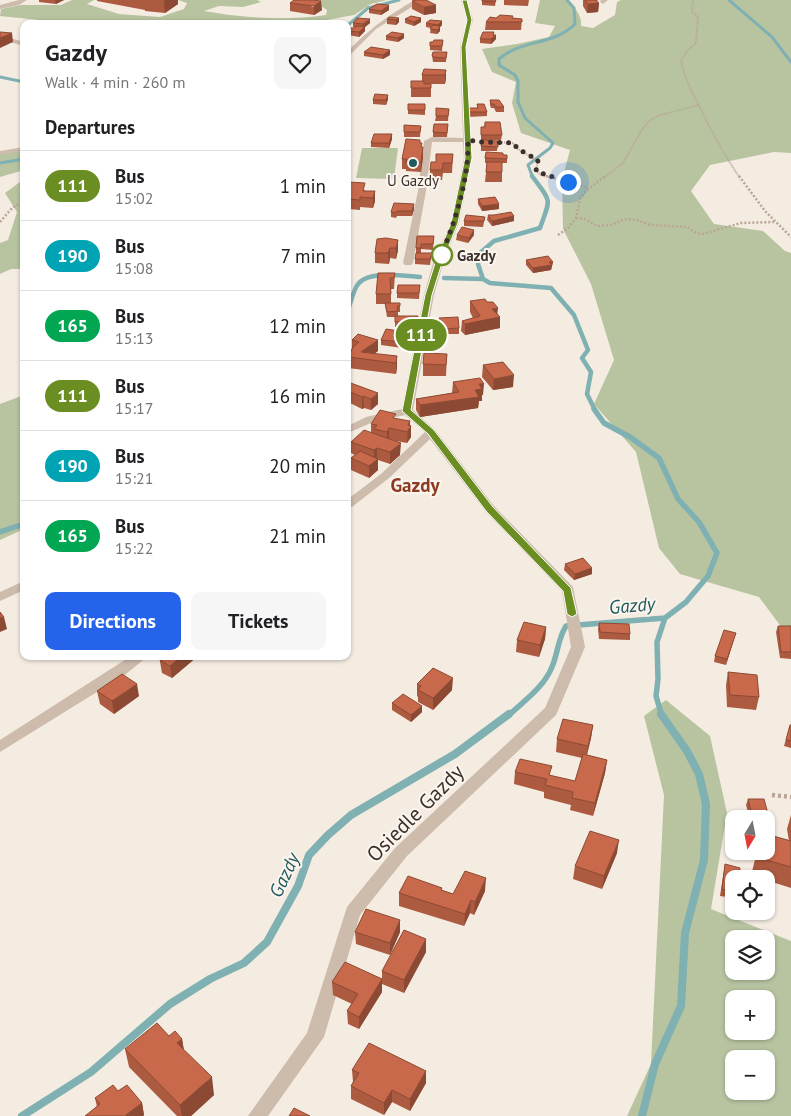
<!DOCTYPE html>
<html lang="en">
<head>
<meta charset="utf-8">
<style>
  :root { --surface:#fff; --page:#f6f6f6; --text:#202124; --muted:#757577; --line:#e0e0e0; --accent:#2563eb }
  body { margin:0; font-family:"PT Sans",sans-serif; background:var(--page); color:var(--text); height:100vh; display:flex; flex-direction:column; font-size:19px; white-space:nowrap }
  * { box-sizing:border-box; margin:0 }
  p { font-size:16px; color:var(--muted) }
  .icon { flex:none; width:28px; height:28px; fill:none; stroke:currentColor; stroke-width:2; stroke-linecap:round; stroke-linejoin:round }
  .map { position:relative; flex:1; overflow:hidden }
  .panel { position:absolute; left:20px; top:20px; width:331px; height:640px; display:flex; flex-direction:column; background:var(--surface); border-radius:10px; box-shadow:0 1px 4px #0004 }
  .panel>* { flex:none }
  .badge { padding:0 10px; border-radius:16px; font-size:18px; line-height:32px }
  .needle { width:32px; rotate:190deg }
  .tools { position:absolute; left:725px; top:810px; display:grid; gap:10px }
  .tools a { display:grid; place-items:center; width:50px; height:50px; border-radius:10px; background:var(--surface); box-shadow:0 1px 4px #0004; font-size:25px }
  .you { position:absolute; width:25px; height:25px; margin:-12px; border:4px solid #fff; border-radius:50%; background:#1a73e8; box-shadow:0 0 0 8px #1a73e833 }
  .map>.badge { position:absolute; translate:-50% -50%; box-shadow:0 0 0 2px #fff }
  h2 { padding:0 25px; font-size:19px; line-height:45px }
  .round { display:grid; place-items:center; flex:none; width:52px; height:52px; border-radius:10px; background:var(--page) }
  .head { display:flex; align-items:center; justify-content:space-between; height:85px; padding:0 25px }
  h1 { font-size:24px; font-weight:800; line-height:38px }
  .cta { display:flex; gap:10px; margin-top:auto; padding:10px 25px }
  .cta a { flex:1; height:58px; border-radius:10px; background:var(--accent); color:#fff; font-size:20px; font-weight:800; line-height:58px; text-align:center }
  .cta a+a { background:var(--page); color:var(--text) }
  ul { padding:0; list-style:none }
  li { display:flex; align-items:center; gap:15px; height:70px; padding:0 25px; border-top:1px solid var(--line) }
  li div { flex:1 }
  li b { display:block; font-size:19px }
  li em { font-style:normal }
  li .badge { min-width:55px; font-weight:700; text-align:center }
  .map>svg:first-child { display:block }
  .green { fill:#b8c4a0; fill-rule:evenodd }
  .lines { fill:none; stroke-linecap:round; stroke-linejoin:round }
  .stream-far3 { stroke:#7fb0b2; stroke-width:3 }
  .stream-far2 { stroke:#7fb0b2; stroke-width:4.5 }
  .stream-far1 { stroke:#7fb0b2; stroke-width:5.5 }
  .stream { stroke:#7fb0b2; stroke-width:8 }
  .path-far2 { stroke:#b9a596; stroke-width:2; stroke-dasharray:1 1; stroke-linecap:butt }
  .path-far1 { stroke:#b9a596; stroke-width:2.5; stroke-dasharray:2 2; stroke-linecap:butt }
  .path { stroke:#b9a596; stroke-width:4.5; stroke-dasharray:3 3; stroke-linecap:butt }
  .minor { fill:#cdbbac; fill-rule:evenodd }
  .wall { fill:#ac5a40 }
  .shaded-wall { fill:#8c4a34 }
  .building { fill:#c8694b; stroke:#8c4a34 }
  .line { fill:#6b8e23; stroke:#fff }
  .walk { stroke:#3b302b; stroke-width:5; stroke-dasharray:0 9 }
  .poi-dot { fill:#1f5a5e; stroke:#fbf5ee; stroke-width:2 }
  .stop-dot { fill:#fff; stroke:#6b8e23; stroke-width:2.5 }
  .labels { text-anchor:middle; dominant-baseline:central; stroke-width:4; stroke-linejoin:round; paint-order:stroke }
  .far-poi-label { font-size:15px; fill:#3b302b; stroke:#fbf5ee }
  .far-stop-label { font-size:15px; font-weight:bold; fill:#3b302b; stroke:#fbf5ee; text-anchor:start }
  .neighbourhood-label { font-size:19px; font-weight:bold; fill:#8c3b22; stroke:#fbf5ee }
  .water-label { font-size:19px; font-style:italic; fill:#1f5a5e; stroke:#fbf5ee }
  .near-street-label { font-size:21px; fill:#3b302b; stroke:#fbf5ee }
</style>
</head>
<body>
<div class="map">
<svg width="791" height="1116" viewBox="0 0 791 1116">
  <rect width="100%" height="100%" fill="#f4ebe1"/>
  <path class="green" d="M72,0H94L87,4L119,14L160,17L184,9L187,3L178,0H257L261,2L243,7L219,6L204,11C243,18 287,21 326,15L327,10L316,3L319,0H387L371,4L354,15L304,24H79L0,16L1,9L21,5H61Z
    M540,0H566C575,7 582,15 581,26L593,28L615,15L617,2L621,0H791V153L774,152L710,165L691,191L714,224L763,231L785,251L791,253V640L759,597L680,574L659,548L636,452L594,404L614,360L591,284L563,229L562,180L570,150L521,133L512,103L516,82L492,72L482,49L517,44L549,37L555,26L535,23Z
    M362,148H398L394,179L356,178Z
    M24,151V170L0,177V153Z
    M24,179V269H11L0,274V243L8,240L17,212L5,193Z
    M24,395V529L0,540V404Z
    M666,700L710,736L727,813L711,909L791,941V1116H627L651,1064L664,795L644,716ZM734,939H766V971H734ZM734,999H766V1031H734ZM734,1059H766V1091H734Z"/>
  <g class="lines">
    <path class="stream-far3" d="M729,0L772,37L791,62
      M348,25L368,8L399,0
      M0,77L24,82
      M0,163L24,159
      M533,178L528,165L550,148L553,143L525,118L518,102V81L515,75L499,65V59C522,39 553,46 575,24L574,8L567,0"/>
    <path class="stream-far2" d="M532,176C552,203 551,197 540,228L494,241L480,253L478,264L483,279L490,283L551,288L574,315L588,350L582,358L591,372L587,394L595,410
      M444,278L483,279
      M348,310C351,302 353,291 358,284C369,270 405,276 420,277"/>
    <path class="stream-far1" d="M0,532L24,524
      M508,716C524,701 544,687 552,667C558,653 558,638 566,626L665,618L686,602L708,576L717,553L699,522L678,499L659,458L630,437L604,423L594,409
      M662,716L656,696L658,679L657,642L665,618"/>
    <path class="stream" d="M22,1116L91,1072L170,1004L210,979L244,963L267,942L298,886L309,855L328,835L351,815L455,754L509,714
      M642,1116L655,1064L681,1006L685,933L704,860L706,804L699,774L687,751L661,714"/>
    <path class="path-far2" d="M693,0L692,12L698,17L696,43L687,51L681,61C685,81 695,97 704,116C715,137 726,158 740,178
      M494,142L513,143L518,149L538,161L536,171L541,175L551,178
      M604,178L623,163L643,128L650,120L660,115L699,105"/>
    <path class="path-far1" d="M546,176L589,188
      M739,176L765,211L791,237
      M576,218L585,219L597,226L611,225L625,219L637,220L650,225L687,227L696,233L703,234L741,223L774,222
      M0,222L12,208L24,201
      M558,235L568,228L576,218L580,199L585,192L605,176"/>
    <path class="path" d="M772,795L791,797"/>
    <path class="minor" d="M19,0H27L19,5L0,9V5Z
      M415,0H423L376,29L350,55L348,56V51C371,28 387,16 415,0Z
      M461,0H467L473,20L466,47L472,158L459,223L444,260L434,295L413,410L435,430L494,506L573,587L585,647L556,715L407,856L360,915L324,1037L268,1116H248L307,1033L347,907L395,848L545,708L571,647L562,591L486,512L430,439L389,478L352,507H348V499L381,474L425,432L405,415L373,422L348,433V426L366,417L402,409L424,295L434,260L451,223L464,158L463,142H432L426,191L413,263L411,265H405L403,263L418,191L424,141L432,137L463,138L460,47L467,20Z
      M601,0H608L603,4L600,2Z
      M0,35L24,42V46L0,39Z
      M24,147V151L0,155V151Z
      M24,581V590L0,601V592Z
      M131,656H148L126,674L0,752V740Z"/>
  </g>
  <path class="wall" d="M39,0H64L56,4L39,2Z
    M97,0H178V4L165,13L145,11V10L97,1Z
    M294,0L322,10L314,15L290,11V3Z
    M496,0L495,6L482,5V1Z
    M504,0H529L528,6L504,5Z
    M583,0H599L596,1L599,3L598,12L587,13L583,6Z
    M412,1L436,13L424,15L412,9Z
    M369,9L389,10L381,15L369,13Z
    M399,18V22L396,25L387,24V19Z
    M512,18L522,19L521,30H485L486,22Z
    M405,19L421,22L414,26L405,23Z
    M353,23H370L365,27V31L359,37L348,35V28H354L355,27H353Z
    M426,23L442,25L440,27V31L437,34L430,33L431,28L426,27Z
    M494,32V35L496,39L491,44L480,43V39Z
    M404,34V38L398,42L386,40V36Z
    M443,40L442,51L430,50V46L433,42Z
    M390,50V55L383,59L364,56V52Z
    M447,52L446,62H433L432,55Z
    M446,70V78L445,84H431V97H411V88L422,81V75Z
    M388,95V99L386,105L373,104V100Z
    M490,100L504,107V112H496L494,108H491L490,105Z
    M408,104H425V115L408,114Z
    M477,104L487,112V116L468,117V108H477Z
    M449,109L448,121H435L436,116Z
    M485,122L502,135L501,140H481V127H484Z
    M448,124L447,137H433V132Z
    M404,125L421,126L420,137H404Z
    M392,134V139L389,148L371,147V143Z
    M498,141L497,151H481V146Z
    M420,143L423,157L421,172L406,171V169H402V159Z
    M453,154L452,173H443L442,180H430V170L436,162Z
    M503,155H507V163H502V182H485L487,163H485V158Z
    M348,182L366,191H375V201L373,208L360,207V210L348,209Z
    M478,199L499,209L482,211L478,204Z
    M414,204V209L412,216H397L396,218L391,217V212Z
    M488,215L514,216V221L492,226L487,220Z
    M485,217L483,227L464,226V221Z
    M457,235H474L468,243L456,240Z
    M434,236L433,250L421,249V253H416V248Z
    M398,240V250L396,259L390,258L389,264L375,263V253Z
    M432,253L430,265L415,264V259Z
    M526,260L553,262L551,270L533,273L526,265Z
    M395,273L394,289H391V303L400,306V312H398V316H418V328H415V330H404V327H395V317H387L385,304H376V294Z
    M420,285L419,299L397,298V293Z
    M470,301L498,314L500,317V328L465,335L461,331L462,321L473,318L470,312Z
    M439,318L459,328V334H443L439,323Z
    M358,334L378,351L374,354L397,356V367L396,374L348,368V357L352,349V340Z
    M406,337L402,348L381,345V340Z
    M447,354L446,376H423V364Z
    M483,365L513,387L493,390L482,377Z
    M348,382L378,404L371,410L364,408L362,409L348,402Z
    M453,382L483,395H482V401H479L478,408L420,417L416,410V399L452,393Z
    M410,421V425L411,426V437L407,443L391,440L400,455L390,464L378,460V470L369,478L351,470V458L355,455L351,453V442L371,433V424Z
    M565,564L592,568V574L574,580L564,570Z
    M599,623L630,634V640L599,639L598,629Z
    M778,626H791V659L780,658L776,632Z
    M546,627L545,639L539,657L516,652L517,640Z
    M734,639L726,665L714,662L715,656Z
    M159,656H198L172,678L162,673Z
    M728,672L759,697L756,710L727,707L726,685Z
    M417,684L452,690L433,710L418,702V697L417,696Z
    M97,691L139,696L114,714L100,704Z
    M392,703L422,706V712L411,722L392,710Z
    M593,725L591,738L587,755L607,760L605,773L593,816L570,810L571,805L544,798V792L514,784L515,772L551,776L575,781L582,758L556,752L557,739Z
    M790,725H791V748L784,746Z
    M748,799L770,821L768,828H766V819H750L746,805Z
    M791,815V888L766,880V879H762L751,876L757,851H766L789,841L787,829Z
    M617,853L602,889L573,879L575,866Z
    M725,864L734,879V898L720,896Z
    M442,890L453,894L485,891L474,915L470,913L464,926L399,906V893Z
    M400,920V932L390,955L356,944L355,932Z
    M426,939V952L404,993L382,984V992L359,1029L348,1024L347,1011L352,1004L333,995L332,982L382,979V971Z
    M169,1036L182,1039L184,1051L214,1095L191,1116H177L129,1067L125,1049Z
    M352,1070L426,1071V1083L410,1111L392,1102L384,1115L351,1099V1086L353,1082Z
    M118,1091L142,1103L144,1115L143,1116H85L97,1107L95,1098Z"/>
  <path class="shaded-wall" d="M55,0H64L56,4Z
    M165,0H178V4L165,13L164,1Z
    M321,1L322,10L314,15V6Z
    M599,3L598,12L587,13L588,4Z
    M389,5V10L381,15V11Z
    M436,5V13L424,15V7Z
    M399,18V22L396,25V20Z
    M421,18V22L414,26V22Z
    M370,19V23L365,27V31L359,37V32L363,28V24Z
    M442,21V25L440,27V31L437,34L438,25Z
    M494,32V36L496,35V39L491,44V39Z
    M12,33L13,42L0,48V38Z
    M404,34V38L398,42V38Z
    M390,50V55L383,59V55Z
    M446,70V78L445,84V75Z
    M388,95V99L386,105V100Z
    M392,134V139L389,148V143Z
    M423,147V157L421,172V162Z
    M375,191V201L373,208V198Z
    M414,204V209L412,216V211Z
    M499,204V209L482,211V206Z
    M514,216V221L492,226V221Z
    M474,230V235L468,243L469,238Z
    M398,240V250L396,259V248Z
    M390,248V258L389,264L388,253Z
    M549,262H553L551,270L533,273V268Z
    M498,308L497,317H500V328L465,335V324L491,319L492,309Z
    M406,332V337L402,348V342Z
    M378,340V351L367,359L361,352Z
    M397,356V367L396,374V363Z
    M514,375L513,387L493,390L494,379Z
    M479,384H484L483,395H482V401H479L478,408L420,417V405L475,390Z
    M378,393V404L371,410V399Z
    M363,396L364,408L362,409V397Z
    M410,421V427L411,426V437L407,443L408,425Z
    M389,428V440L387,444V432Z
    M401,443L400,455L390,464V452Z
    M377,448V459L374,462V450Z
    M378,459V470L369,478V466Z
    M592,568V574L574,580L575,574Z
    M4,617L7,629L0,632V618Z
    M546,627L545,639L539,657L540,645Z
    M736,633L734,639L726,665L727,659Z
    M182,656H198L172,678L170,666Z
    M453,678L452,690L433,710V698Z
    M137,684L139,696L114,714L112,701Z
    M422,706V712L411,722V715Z
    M593,725L591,738L586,758L588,746Z
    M607,760L605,773L593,816L595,803Z
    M619,840L617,853L602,889L604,876Z
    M486,878L485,891L474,915L475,902Z
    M471,900L470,913L464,926L465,914Z
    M400,920V932L390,955V943Z
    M426,939V952L404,993V980Z
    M382,979V992L359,1029V1017Z
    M182,1039L185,1057L177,1043Z
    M426,1071V1083L410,1111V1099Z
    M212,1077L214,1095L191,1116H182L180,1105Z
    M392,1090V1102L384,1115V1103Z
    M142,1103L144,1115L143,1116H126V1115Z"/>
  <path class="building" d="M294,0H312L321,1L314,6L290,3Z
    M417,0H426L436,5L424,7L412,1Z
    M482,0H496L495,2L482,1Z
    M585,0H595L599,3L588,4Z
    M377,4L389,5L381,11L369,9Z
    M500,15L513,16L512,18L522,19V22H486L490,17L496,18Z
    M411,16L421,18L414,22L405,19Z
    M389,17L399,18L396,20L387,19Z
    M357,18L370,19L363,24L353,23Z
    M430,20L442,21L438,25L426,23Z
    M433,25L440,26L438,30L430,29Z
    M357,26L365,27L359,32L348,31V28H354Z
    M0,32L12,33L0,38Z
    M392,32L404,34L398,38L386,36Z
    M483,32H494L493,35H496L491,39H480Z
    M434,40H443L442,46H430V42H433Z
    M371,47L390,50L383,55L364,52Z
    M433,52H447L446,58L433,57L432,55Z
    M424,69L446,70L445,75H422Z
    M411,81H424V84H431V88H411Z
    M375,94L388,95L386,100H373Z
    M490,100H499L504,107H496L494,104H491Z
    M408,104H425V110H408Z
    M477,104H484L487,112H468V108H478Z
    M436,108L449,109L448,116H436Z
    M485,122H500L502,135H481V127H485Z
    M434,124H448L447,133L433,132Z
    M404,125L421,126L420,132H404Z
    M374,134H392L389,143H371Z
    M406,139L420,140V143H422L421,147H423L421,162H406L407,159H402Z
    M482,140L498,141V147L481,146Z
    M486,152L503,153V155H507V159L485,158Z
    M436,154H453L452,163H443L442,170H430L431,162H436Z
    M487,162H502V172H486Z
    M348,182L365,183L363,191H375L373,198L360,197V200L348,199Z
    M495,197L499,204L482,206L478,199Z
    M394,203L414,204L412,211H397L396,213L391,212Z
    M511,212L514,216L492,221L488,215H494Z
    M466,215L485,217L484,221H464Z
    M462,227L474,230L469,238L457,235Z
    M417,236H434L433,244H421V248H416Z
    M386,238L398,240L396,248H390L388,253H375L377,239Z
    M416,253H432L430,259H415Z
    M548,256L553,262H549L552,265L533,268L526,260Z
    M378,273H395L394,278H390L391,294H376Z
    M398,285H420L419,293H397Z
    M485,299L487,302H493L498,308L492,309L500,317L465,324L462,321L480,316L470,301Z
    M385,303H400V306H397L398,311L387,312Z
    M395,316H418V322H415V325H404V322H395Z
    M458,317L459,328L444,329L439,318Z
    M386,329L406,332L402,342L381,340Z
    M358,334L378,340L361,352L397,356L396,363L348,357L353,347L359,342L352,340Z
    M424,353L447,354L446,365L423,364Z
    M503,362L514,375L494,379L483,365Z
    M480,378L484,384H479L482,389L475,390L479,397L420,405L416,399L459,392L453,382Z
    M348,382L378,393L371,399L363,396L362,397L348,391Z
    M380,410L396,414L393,418L410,421L408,425L411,426L407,432L389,428L387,432L374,429L377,425L371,424Z
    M364,430L401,443L390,452L377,448L374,450L351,442Z
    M360,451L378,459L369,466L351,458Z
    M583,558L592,568L575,574L565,564Z
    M0,612L4,617L0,618Z
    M524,622L546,627L540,645L517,640Z
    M599,623L629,624L630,634L600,632Z
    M778,626H791V652H781Z
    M724,630L736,633L727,659L715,656Z
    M164,656H182L170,666L160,660L165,657Z
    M433,668L453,678L433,698L418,690L421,686L417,684Z
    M728,672L757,675L759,697L730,695Z
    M122,674L137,684L112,701L97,691Z
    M403,694L422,706L411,715L392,703Z
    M563,719L593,725L588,746L557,739Z
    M790,725H791V741L786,740Z
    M583,754L607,760L595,803L572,798L573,792L545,785L547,779L515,772L520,759L552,766L549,775L575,781Z
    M748,799H764L770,821H766V819H753Z
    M590,831L619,840L604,876L575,866Z
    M766,834L791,841V867L756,857L757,851H766Z
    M725,864L740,868L739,879H734V892L722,889Z
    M465,871L486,878L475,902L471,900L465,914L399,893L408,876L442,888L441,890L453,894Z
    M366,909L400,920L390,943L355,932Z
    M404,930L426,939L404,980L382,971Z
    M345,962L382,979L359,1017L347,1011L358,994L332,982Z
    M157,1023L169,1036L175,1031L182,1039L177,1043L212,1077L180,1105L125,1049Z
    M369,1043L426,1071L410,1099L392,1090L384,1103L351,1086L359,1073L352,1070Z
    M113,1085L118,1091L127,1085L142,1103L126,1115L127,1116H85L100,1104L95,1098Z
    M294,1108L310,1116H289Z"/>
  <path class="line" d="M462,0H467L472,20L466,47L472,158L458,223L443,260L432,295L411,410L434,430L493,507L571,588L577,614L572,617L567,614L563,591L486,511L428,434L402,411L425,295L436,260L451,223L465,158L461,47L467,20Z"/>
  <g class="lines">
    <path class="walk" d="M442,255L439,260C455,222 469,181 468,140L479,142L513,143L518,149L538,160L536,171L538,172L568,182"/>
  </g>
  <circle class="poi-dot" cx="413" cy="163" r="5"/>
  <circle class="stop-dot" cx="442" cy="255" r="10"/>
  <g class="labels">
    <g class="far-poi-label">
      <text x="413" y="180">U Gazdy</text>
    </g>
    <g class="far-stop-label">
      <text x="457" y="255">Gazdy</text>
    </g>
    <g class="neighbourhood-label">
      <text x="415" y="485">Gazdy</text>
    </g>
    <g class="water-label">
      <text transform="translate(632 605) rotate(-5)">Gazdy</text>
      <text transform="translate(284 875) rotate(-65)">Gazdy</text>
    </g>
    <g class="near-street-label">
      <text transform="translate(415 813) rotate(-45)">Osiedle Gazdy</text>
    </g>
  </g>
</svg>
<div class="tools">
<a><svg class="needle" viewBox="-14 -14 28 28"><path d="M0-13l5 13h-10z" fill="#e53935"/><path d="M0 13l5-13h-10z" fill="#757577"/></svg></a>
<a><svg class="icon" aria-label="locate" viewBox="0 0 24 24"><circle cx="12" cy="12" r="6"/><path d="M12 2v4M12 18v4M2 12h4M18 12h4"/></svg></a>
<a><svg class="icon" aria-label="layers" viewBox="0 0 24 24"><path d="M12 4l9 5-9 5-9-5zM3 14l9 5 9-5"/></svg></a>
<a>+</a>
<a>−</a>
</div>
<div class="you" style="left:568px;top:182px"></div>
<b class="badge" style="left:421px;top:335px;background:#6b8e23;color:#fff">111</b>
<section class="panel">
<div class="head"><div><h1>Gazdy</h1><p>Walk · 4 min · 260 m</p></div><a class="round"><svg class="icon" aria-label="heart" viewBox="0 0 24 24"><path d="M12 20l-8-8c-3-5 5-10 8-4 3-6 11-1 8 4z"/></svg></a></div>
<h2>Departures</h2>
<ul>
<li><span class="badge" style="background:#6b8e23;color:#fff">111</span><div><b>Bus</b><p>15:02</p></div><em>1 min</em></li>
<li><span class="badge" style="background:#00a3b4;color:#fff">190</span><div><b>Bus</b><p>15:08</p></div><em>7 min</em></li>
<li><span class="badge" style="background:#00a651;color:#fff">165</span><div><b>Bus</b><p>15:13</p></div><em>12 min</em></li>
<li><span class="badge" style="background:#6b8e23;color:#fff">111</span><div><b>Bus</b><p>15:17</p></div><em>16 min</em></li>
<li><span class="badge" style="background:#00a3b4;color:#fff">190</span><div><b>Bus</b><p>15:21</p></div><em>20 min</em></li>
<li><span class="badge" style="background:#00a651;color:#fff">165</span><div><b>Bus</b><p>15:22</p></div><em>21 min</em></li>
</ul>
<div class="cta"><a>Directions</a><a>Tickets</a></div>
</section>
</div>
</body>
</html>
